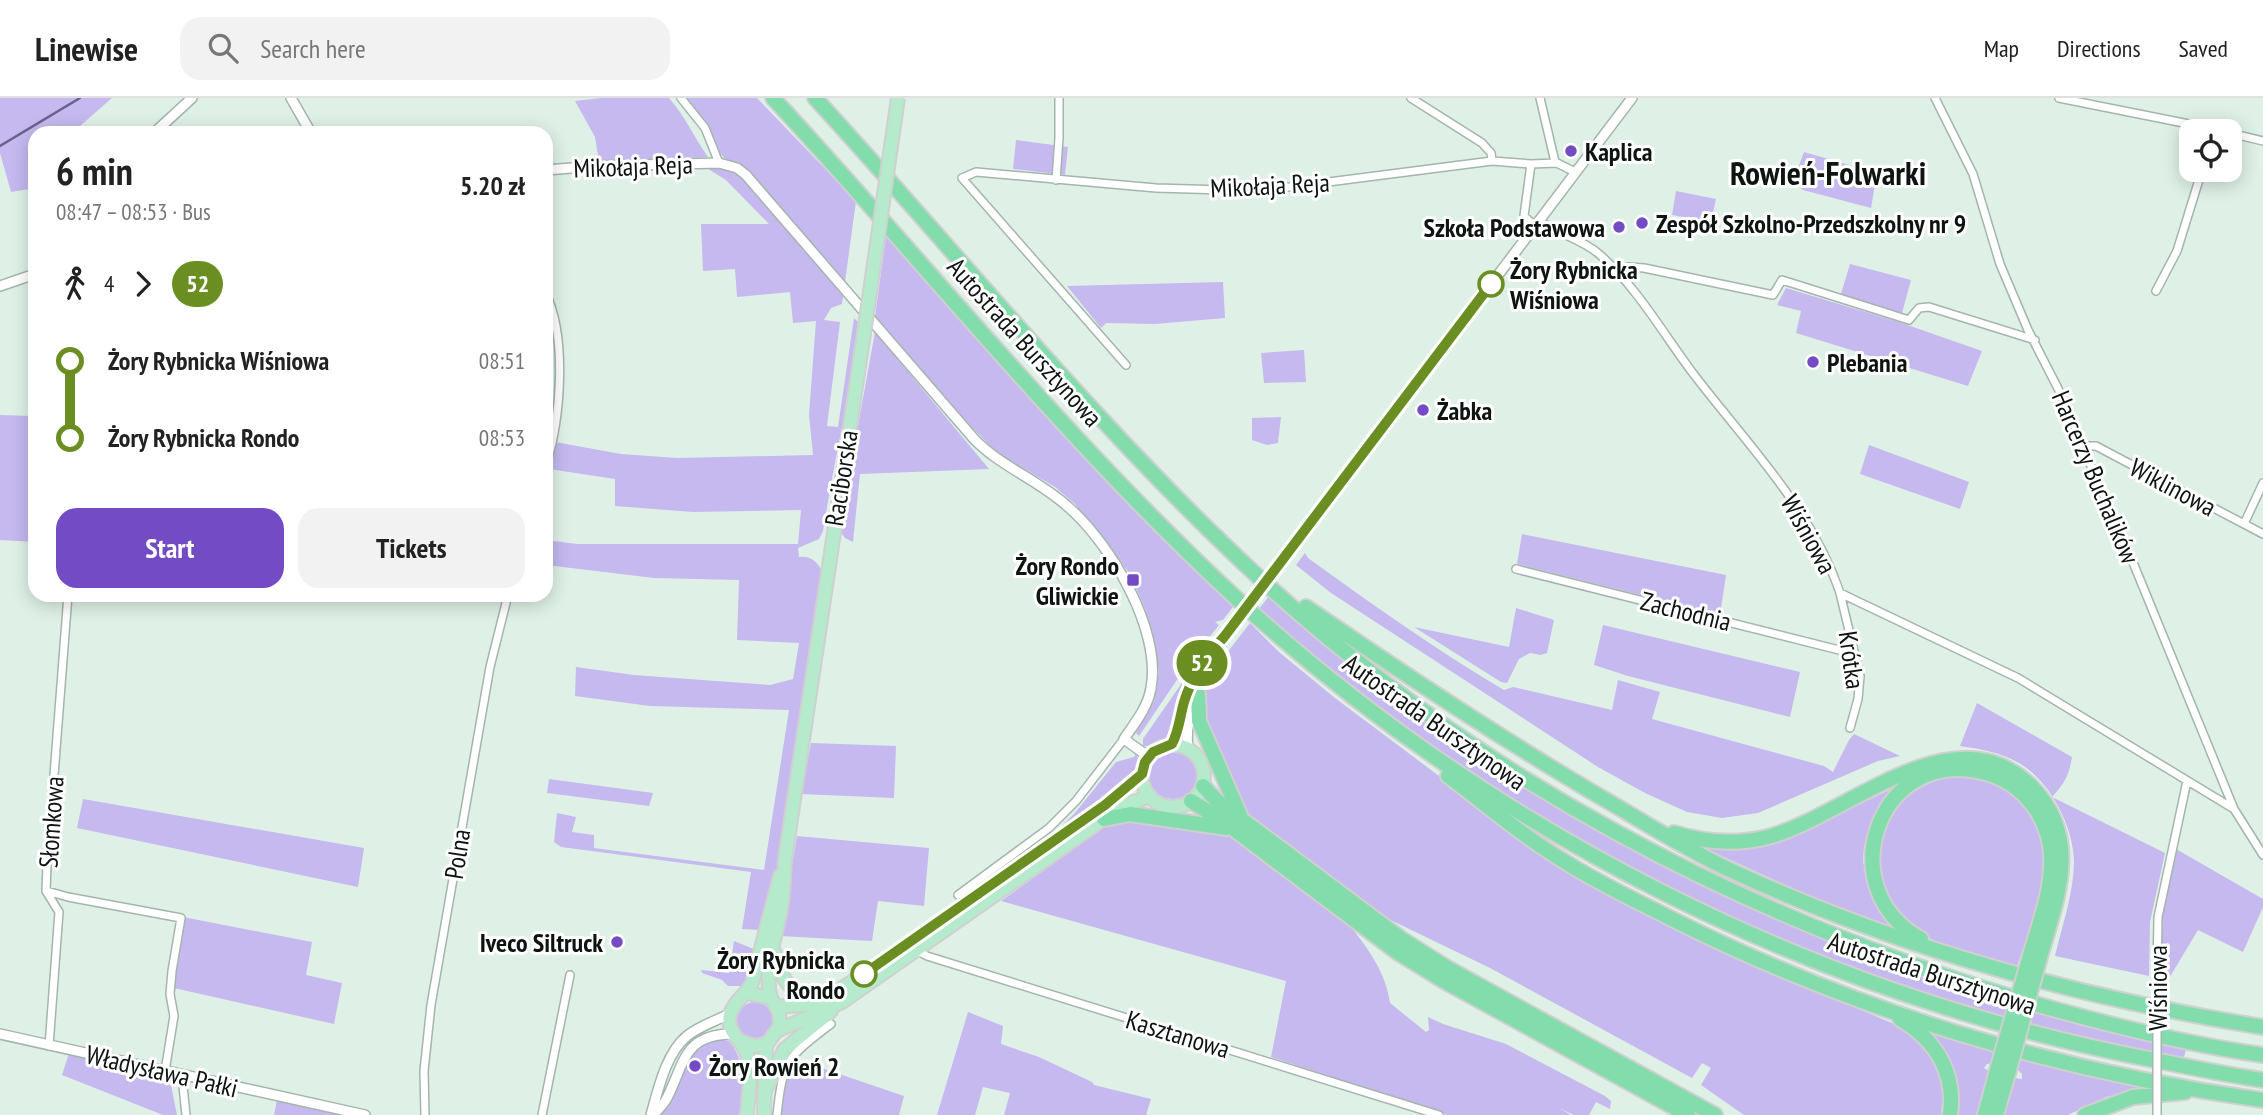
<!DOCTYPE html>
<html lang="en">
<head>
<meta charset="utf-8">
<style>
  :root { --surface:#fff; --page:#f2f2f2; --text:#222; --muted:#767676; --line:#e0e0e0; --accent:#734bc4 }
  body { margin:0; font-family:"PT Sans Narrow",sans-serif; background:var(--page); color:var(--text); height:100vh; display:flex; flex-direction:column; font-size:26px; white-space:nowrap }
  * { box-sizing:border-box; margin:0 }
  p { font-size:23px; color:var(--muted) }
  .icon { flex:none; width:38px; height:38px; fill:none; stroke:currentColor; stroke-width:2; stroke-linecap:round; stroke-linejoin:round }
  .map { position:relative; flex:1; overflow:hidden }
  .sheet { position:absolute; left:28px; top:28px; width:525px; height:476px; display:flex; flex-direction:column; background:var(--surface); border-radius:21px; box-shadow:0 4px 18px #0003 }
  .sheet>* { flex:none }
  .badge { padding:0 14px; border-radius:23px; font-size:24px; line-height:46px }
  .fabs { position:absolute; left:2179px; top:21px; display:grid; gap:14px }
  .fabs a { display:grid; place-items:center; width:63px; height:63px; border-radius:14px; background:var(--surface); box-shadow:0 4px 18px #0003; font-size:35px }
  .map>.badge { position:absolute; translate:-50% -50%; box-shadow:0 0 0 4px #fff }
  .legs { display:flex; align-items:center; gap:10px; height:77px; padding:0 28px; font-size:23px }
  .legs p { margin-inline-start:auto }
  .headline { display:flex; align-items:center; justify-content:space-between; height:119px; padding:0 28px }
  h1 { font-size:38px; font-weight:700; line-height:52px }
  .cta { display:flex; gap:14px; margin-top:auto; padding:14px 28px }
  .cta a { flex:1; height:80px; border-radius:21px; background:var(--accent); color:#fff; font-size:28px; font-weight:700; line-height:80px; text-align:center }
  .cta a+a { background:var(--page); color:var(--text) }
  ul { padding:0 28px; list-style:none }
  li { display:flex; align-items:center; gap:24px; height:77px; font-size:26px }
  li i { display:grid; place-items:center; width:10px; height:100%; margin:0 9px; background:currentColor }
  li i::after { content:''; width:18px; height:18px; margin:-9px; border:5px solid; border-radius:50%; background:var(--surface) }
  li p { margin-inline-start:auto }
  li:first-child i { background:linear-gradient(#0000 50%,currentColor 0) }
  li:last-child i { background:linear-gradient(currentColor 50%,#0000 0) }
  header { display:flex; align-items:center; gap:42px; box-sizing:border-box; height:98px; padding:0 35px; background:var(--surface); border-bottom:2px solid var(--line) }
  header strong { font-size:33px }
  nav { display:flex; gap:38px; margin-inline-start:auto; font-size:24px }
  .search { width:490px; height:63px; background:var(--page); display:flex; align-items:center; gap:18px; box-sizing:border-box; padding:0 24px; border-radius:21px; color:var(--muted); font-size:26px }
  .map>svg:first-child { display:block }
  .green { fill:#c5b9f0 }
  .lines { fill:none; stroke-linecap:round; stroke-linejoin:round }
  .stream { stroke:#6b618f; stroke-width:2.5 }
  .minor-casing { stroke:#a4b5ab; stroke-width:10 }
  .tertiary-casing { stroke:#a4b5ab; stroke-width:12 }
  .primary-casing { stroke:#cfd0cf; stroke-width:16 }
  .motorway-casing { stroke:#cfd0cf; stroke-width:18 }
  .minor { stroke:#fff; stroke-width:7 }
  .tertiary { stroke:#fff; stroke-width:9 }
  .primary { stroke:#b5eacd; stroke-width:12 }
  .motorway { stroke:#83dcac; stroke-width:14 }
  .minor-bridge-casing { stroke:#a4b5ab; stroke-width:10; stroke-linecap:butt }
  .tertiary-bridge-casing { stroke:#a4b5ab; stroke-width:12; stroke-linecap:butt }
  .primary-bridge-casing { stroke:#cfd0cf; stroke-width:16; stroke-linecap:butt }
  .motorway-bridge-casing { stroke:#cfd0cf; stroke-width:18; stroke-linecap:butt }
  .minor-bridge { stroke:#fff; stroke-width:7 }
  .tertiary-bridge { stroke:#fff; stroke-width:9 }
  .primary-bridge { stroke:#b5eacd; stroke-width:12 }
  .motorway-bridge { stroke:#83dcac; stroke-width:14 }
  .line-1-casing { stroke:#fff; stroke-width:16 }
  .line-1 { stroke:#6b8e23; stroke-width:10 }
  .poi-dot { fill:#734bc4; stroke:#fff; stroke-width:2.5 }
  .stop-1-dot { fill:#fff; stroke:#6b8e23; stroke-width:3.5 }
  .labels { text-anchor:middle; dominant-baseline:central; stroke-width:6; stroke-linejoin:round; paint-order:stroke }
  .poi-label { font-size:26px; font-weight:bold; fill:#0e1511; stroke:#fff; text-anchor:start }
  .street-label { font-size:26px; fill:#0e1511; stroke:#fff }
  .stop-label { font-size:26px; font-weight:bold; fill:#0e1511; stroke:#fff; text-anchor:start }
  .district-label { font-size:33px; font-weight:bold; fill:#0e1511; stroke:#fff }
</style>
</head>
<body>
<header>
<strong>Linewise</strong>
<div class="search"><svg class="icon" aria-label="search" viewBox="0 0 24 24"><circle cx="10" cy="10" r="6"/><path d="M15 15l6 6"/></svg>Search here</div>
<nav><a>Map</a><a>Directions</a><a>Saved</a></nav>
</header>
<div class="map">
<svg width="2263" height="1017" viewBox="0 0 2263 1017">
  <rect width="100%" height="100%" fill="#dff1e6"/>
  <path class="green" d="M0,0H112L72,35H35V90L11,94L0,55Z
    M601,0H669C685,18 694,39 708,59L599,64L595,39L575,3Z
    M686,0H757L856,103L845,184L740,67L724,60L720,55L710,32Z
    M1016,42L1068,49L1065,77L1013,71Z
    M1804,54L1877,75L1871,110L1803,92L1793,84Z
    M705,69L723,70L741,79L844,193L842,206L831,210L824,222L840,224L827,328L838,329L854,220L862,228C849,297 834,364 823,433L819,441L798,450L799,459C810,458 815,462 821,471L778,767L760,832L742,831L751,774L561,749L554,744L557,715L576,719L572,734L594,737V750L764,772L789,612L650,608L575,598L576,569L634,577L770,587L793,581L799,545L737,542L739,482L654,480L546,467V442L577,446H798L801,412L693,414L615,408V381L549,371L555,344L621,356L677,360L813,357L809,317L816,223L793,225L790,194L737,199L735,171L703,173L701,126H769L726,82Z
    M1676,93L1716,101L1711,124L1672,117Z
    M886,138C998,265 1109,393 1233,509L1223,522L1215,524L1219,527L1185,570L1139,638L1136,635L1154,603L1159,573L1145,511L1130,476L1075,406L1055,389L996,354L962,319L960,320L875,218Z
    M1850,166L1911,182L1902,215L1840,199Z
    M1223,184L1225,220L1155,226L1106,225L1101,230L1067,188Z
    M1786,190L1899,224L1982,253L1968,288L1796,235L1801,213L1777,207Z
    M875,234L989,371L860,376L853,444L845,440L839,432Z
    M1304,252L1306,284L1264,285L1261,255Z
    M0,317L31,318L35,444L0,442Z
    M1281,319L1278,345L1267,347L1252,342V320Z
    M1869,347L1969,384L1960,411L1860,376Z
    M1522,436L1726,477L1720,517L1517,466Z
    M1305,455L1308,460C1372,506 1436,552 1504,592L1513,589L1612,612L1618,582L1660,594L1652,621L1824,668L1833,674L1849,642L1854,636L1900,658L1878,663L1758,715L1722,720L1687,714L1645,695L1598,669L1331,495L1296,467Z
    M1270,497L1593,727L1966,891L2082,928L2186,951L2184,959C2061,937 1939,907 1822,860C1695,809 1573,743 1459,667C1389,620 1323,566 1258,512Z
    M1516,510L1554,522L1547,555L1541,557L1530,555L1519,561L1507,585L1501,584L1414,529L1509,549Z
    M1250,525L1279,554L1335,600L1567,774L1714,850L1892,925C1924,943 1943,967 1944,1005L1942,1006L1941,1017H1744L1701,987L1711,970L1702,965L1692,980L1490,870L1376,815L1246,717L1204,623L1203,598L1220,564Z
    M1603,527L1800,574L1790,619L1628,578L1594,567Z
    M1195,566L1196,568L1184,594L1171,638L1153,648H1143V641Z
    M1977,605L2072,659C2069,678 2064,686 2052,699L2165,755L2150,824L2149,878L2055,858C2062,828 2074,794 2074,763C2073,727 2049,681 2017,664C1999,654 1980,651 1960,648Z
    M811,645L896,648L894,700L801,696Z
    M1149 677a24 24 0 1 1 48 0a24 24 0 1 1-48 0Z
    M1136,656L1139,662L1138,674L1025,760H1020L1054,735L1074,716L1116,664L1134,659Z
    M1948,679C1958,679 1970,678 1980,680C1996,683 2011,693 2022,704C2066,750 2034,818 2017,868C1989,860 1948,853 1925,837C1915,829 1900,819 1892,809C1885,798 1883,786 1881,773C1872,724 1902,691 1948,679Z
    M549,681L653,695L649,708L547,695Z
    M1900,687C1876,708 1863,733 1863,766H1865C1869,791 1878,808 1892,829L1818,802L1700,748L1714,749L1845,713Z
    M83,701L364,750L358,789L77,730Z
    M1119,721L1228,735L1351,829C1369,852 1386,875 1390,905L1426,934L1429,932L1428,919L1443,926L1506,946L1605,998L1611,1003L1610,1011L1596,1004L1589,1017H1574L1559,1010L1571,1017H1447L1271,959L1286,883L1001,803L1109,726Z
    M797,738L929,750L924,808L878,803L872,843L780,838Z
    M2176,751L2263,801V809L2243,854L2198,832L2168,882L2161,880L2163,810Z
    M183,819L312,844L306,877L342,885L334,926L174,890Z
    M734,843L756,852L750,878L744,888H728L722,882L702,875L701,872L729,875Z
    M737 922a18 18 0 1 1 36 0a18 18 0 1 1-36 0Z
    M968,914L1003,928L1001,946L1039,959L1092,984L1094,987L1151,1001L1146,1017H1004L1010,995L983,989L975,1017H937Z
    M1926,930L1996,952L1992,965L1987,966L1984,970L1989,973L1977,1017H1958C1961,984 1948,955 1926,930Z
    M718,941L729,943C748,966 744,989 741,1017H659C685,989 677,953 718,941Z
    M70,952L169,977L177,1017H163L62,977Z
    M2021,959L2146,990L2106,999L2068,1017H2004L2015,980L2022,981V976L2017,971Z
    M795,961L904,998L899,1017H781L788,963Z
    M277,1002L343,1017H274Z"/>
  <g class="lines">
    <path class="stream" d="M0,48L80,0"/>
    <defs>
      <path id="minor" d="M681,0L705,30L719,65
        M1411,0L1482,45L1491,55L1492,63
        M1540,0L1555,64
        M1935,0L1973,76L2000,166L2028,232L2068,310L2087,359L2132,462L2234,711L2263,757
        M2059,0L2224,33
        M2230,35L2263,43
        M1531,66L1524,118L1535,128
        M1056,82L1059,40V0
        M1539,123C1558,136 1582,141 1599,156C1637,189 1662,234 1692,274C1745,344 1811,409 1840,495L2018,580L2234,711
        M1617,174L1628,169L1644,170L1773,197L1782,182L1909,222L1919,210L1929,209L2035,242
        M2156,193L2177,153L2202,72
        M546,196C567,240 561,320 546,367
        M1126,267L962,80L976,74L1156,90L1258,93L1492,63L1531,66L1557,65L1575,74
        M2082,348H2096L2263,436
        M2244,426L2263,385
        M1516,471L1855,556
        M1840,495L1860,578L1858,601L1850,630
        M47,793L68,799L181,820L172,873L170,896L174,918L165,973
        M958,797L1049,730L1076,703L1124,641
        M918,853L927,858L1439,1017
        M2157,876L2158,819L2187,683
        M49,948L59,814L46,793L47,767L68,497
        M184,977L183,988L186,1017
        M425,1017L424,973L431,907L490,569L508,497
        M542,1017L570,877
        M777,1017C783,961 787,960 831,926"/>
      <path id="tertiary" d="M291,0L311,35
        M154,35L192,0
        M546,72L597,68L719,65L737,70L746,77L975,342C1002,369 1038,382 1066,407C1109,443 1162,531 1151,590C1148,609 1135,625 1124,641L1149,659
        M0,188L35,176
        M1289,453L1632,0
        M1172,646C1182,626 1183,604 1192,583C1201,562 1215,552 1228,535
        M1188,650C1183,613 1206,580 1221,547
        M0,936L365,1017
        M651,1017C658,992 666,955 687,938C699,928 716,923 731,915
        M653,1017C658,1012 664,1006 667,1000C685,964 684,936 733,936"/>
      <path id="primary" d="M1142 678a31 31 0 1 1 62 0a31 31 0 1 1-62 0Z
        M775,855C780,881 793,902 822,898
        M771,900C763,872 776,839 781,811C784,795 784,778 785,761L864,235
        M777,909L811,906L844,889L905,850L1105,707L1142,676
        M779,932L842,904L1119,710L1150,698
        M739,943L755,948L766,947L780,928L779,914L771,900L747,895
        M766,991L784,952L831,913
        M747,1017C748,998 753,974 747,956C742,942 726,934 730,917C733,904 746,897 752,885L780,778
        M764,1017L766,947"/>
      <path id="motorway" d="M773,0C927,167 1069,346 1236,500C1492,735 1814,897 2154,962C2190,969 2227,977 2263,982
        M815,0C960,158 1095,327 1252,473C1471,677 1742,820 2028,904C2105,926 2183,946 2263,957
        M1306,509C1410,580 1515,650 1623,712C1658,733 1694,755 1730,772C1898,850 2080,900 2263,929
        M1198,596L1199,623L1240,717
        M1448,678C1487,707 1525,740 1567,765C1600,786 1635,802 1670,820C1854,913 2058,974 2263,1002
        M1203,688L1217,703L1403,842L1449,871L1715,1017
        M1191,703L1223,723L1397,854L1444,883L1688,1017
        M1104,721L1130,716L1227,730
        M1674,735C1704,744 1737,747 1768,739C1849,717 1954,611 2032,689C2082,740 2057,800 2040,859
        M1921,841C1831,792 1876,653 1977,673C1995,676 2011,684 2024,697C2043,716 2053,742 2051,769C2050,799 2038,829 2030,858
        M1900,921C1936,942 1956,975 1950,1017
        M1985,1017L1998,969
        M1996,1017L2009,972
        M2085,1017L2133,999L2185,994"/>
    </defs>
    <use href="#minor" class="minor-casing"/>
    <use href="#tertiary" class="tertiary-casing"/>
    <use href="#primary" class="primary-casing"/>
    <use href="#motorway" class="motorway-casing"/>
    <use href="#minor" class="minor"/>
    <use href="#tertiary" class="tertiary"/>
    <use href="#primary" class="primary"/>
    <use href="#motorway" class="motorway"/>
    <defs>
      <path id="minor-bridge" d="M2157,1017V876"/>
      <path id="tertiary-bridge" d="M1228,535L1289,453"/>
      <path id="primary-bridge" d="M864,235L898,0"/>
      <path id="motorway-bridge" d="M1998,969L2030,858
        M2009,972L2040,859"/>
    </defs>
    <use href="#minor-bridge" class="minor-bridge-casing"/>
    <use href="#tertiary-bridge" class="tertiary-bridge-casing"/>
    <use href="#primary-bridge" class="primary-bridge-casing"/>
    <use href="#motorway-bridge" class="motorway-bridge-casing"/>
    <use href="#minor-bridge" class="minor-bridge"/>
    <use href="#tertiary-bridge" class="tertiary-bridge"/>
    <use href="#primary-bridge" class="primary-bridge"/>
    <use href="#motorway-bridge" class="motorway-bridge"/>
  </g>
  <g class="lines">
    <defs>
      <path id="line-1" d="M864,876L1105,707L1142,676L1145,664L1153,654L1172,646C1179,633 1180,618 1184,604C1192,578 1206,558 1224,539L1491,186"/>
    </defs>
    <use href="#line-1" class="line-1-casing"/>
    <use href="#line-1" class="line-1"/>
  </g>
  <g class="poi-dot">
    <circle cx="1571" cy="53" r="7"/>
    <circle cx="1642" cy="125" r="7"/>
    <circle cx="1619" cy="129" r="7"/>
    <circle cx="1813" cy="264" r="7"/>
    <circle cx="1423" cy="312" r="7"/>
    <rect x="1126" y="475" width="14" height="14" rx="3.5"/>
    <circle cx="617" cy="844" r="7"/>
    <circle cx="695" cy="968" r="7"/>
  </g>
  <g class="stop-1-dot">
    <circle cx="1491" cy="186" r="12"/>
    <circle cx="864" cy="876" r="12"/>
  </g>
  <g class="labels">
    <g class="poi-label">
      <text x="1585" y="53">Kaplica</text>
      <text x="1656" y="125">Zespół Szkolno-Przedszkolny nr 9</text>
      <text x="1605" y="129" text-anchor="end">Szkoła Podstawowa</text>
      <text x="1827" y="264">Plebania</text>
      <text x="1437" y="312">Żabka</text>
      <text x="1119" y="467" text-anchor="end">Żory Rondo<tspan x="1119" dy="30">Gliwickie</tspan></text>
      <text x="603" y="844" text-anchor="end">Iveco Siltruck</text>
      <text x="709" y="968">Żory Rowień 2</text>
    </g>
    <g class="street-label">
      <text transform="translate(633 68) rotate(-2)">Mikołaja Reja</text>
      <text transform="translate(1270 87) rotate(-3)">Mikołaja Reja</text>
      <text transform="translate(1025 244) rotate(48)">Autostrada Bursztynowa</text>
      <text transform="translate(2096 379) rotate(67)">Harcerzy Buchalików</text>
      <text transform="translate(841 380) rotate(-81)">Raciborska</text>
      <text transform="translate(2173 389) rotate(28)">Wiklinowa</text>
      <text transform="translate(1809 436) rotate(61)">Wiśniowa</text>
      <text transform="translate(1686 513) rotate(14)">Zachodnia</text>
      <text transform="translate(1852 562) rotate(82)">Krótka</text>
      <text transform="translate(1435 624) rotate(35)">Autostrada Bursztynowa</text>
      <text transform="translate(51 724) rotate(-86)">Słomkowa</text>
      <text transform="translate(457 756) rotate(-81)">Polna</text>
      <text transform="translate(1932 875) rotate(18)">Autostrada Bursztynowa</text>
      <text transform="translate(2157 890) rotate(-90)">Wiśniowa</text>
      <text transform="translate(1178 936) rotate(17)">Kasztanowa</text>
      <text transform="translate(162 973) rotate(13)">Władysława Pałki</text>
    </g>
    <g class="stop-label">
      <text x="1510" y="171">Żory Rybnicka<tspan x="1510" dy="30">Wiśniowa</tspan></text>
      <text x="845" y="861" text-anchor="end">Żory Rybnicka<tspan x="845" dy="30">Rondo</tspan></text>
    </g>
    <g class="district-label">
      <text x="1828" y="74">Rowień-Folwarki</text>
    </g>
  </g>
</svg>
<div class="fabs">
<a><svg class="icon" aria-label="locate" viewBox="0 0 24 24"><circle cx="12" cy="12" r="6"/><path d="M12 2v4M12 18v4M2 12h4M18 12h4"/></svg></a>
</div>
<b class="badge" style="left:1202px;top:565px;background:#6b8e23;color:#fff">52</b>
<section class="sheet">
<div class="headline"><div><h1>6 min</h1><p>08:47 – 08:53 · Bus</p></div><b>5.20 zł</b></div>
<div class="legs"><svg class="icon" aria-label="walk" viewBox="0 0 24 24"><circle cx="13" cy="4" r="2"/><path d="M13 8l-2 6 4 7M11 14l-3 7M7 12l3-4h3l4 4"/></svg>4<svg class="icon" aria-label="forward" viewBox="0 0 24 24"><path d="M9 5l7 7-7 7"/></svg><b class="badge" style="background:#6b8e23;color:#fff">52</b></div>
<ul>
<li><i style="color:#6b8e23"></i><b>Żory Rybnicka Wiśniowa</b><p>08:51</p></li>
<li><i style="color:#6b8e23"></i><b>Żory Rybnicka Rondo</b><p>08:53</p></li>
</ul>
<div class="cta"><a>Start</a><a>Tickets</a></div>
</section>
</div>
</body>
</html>
